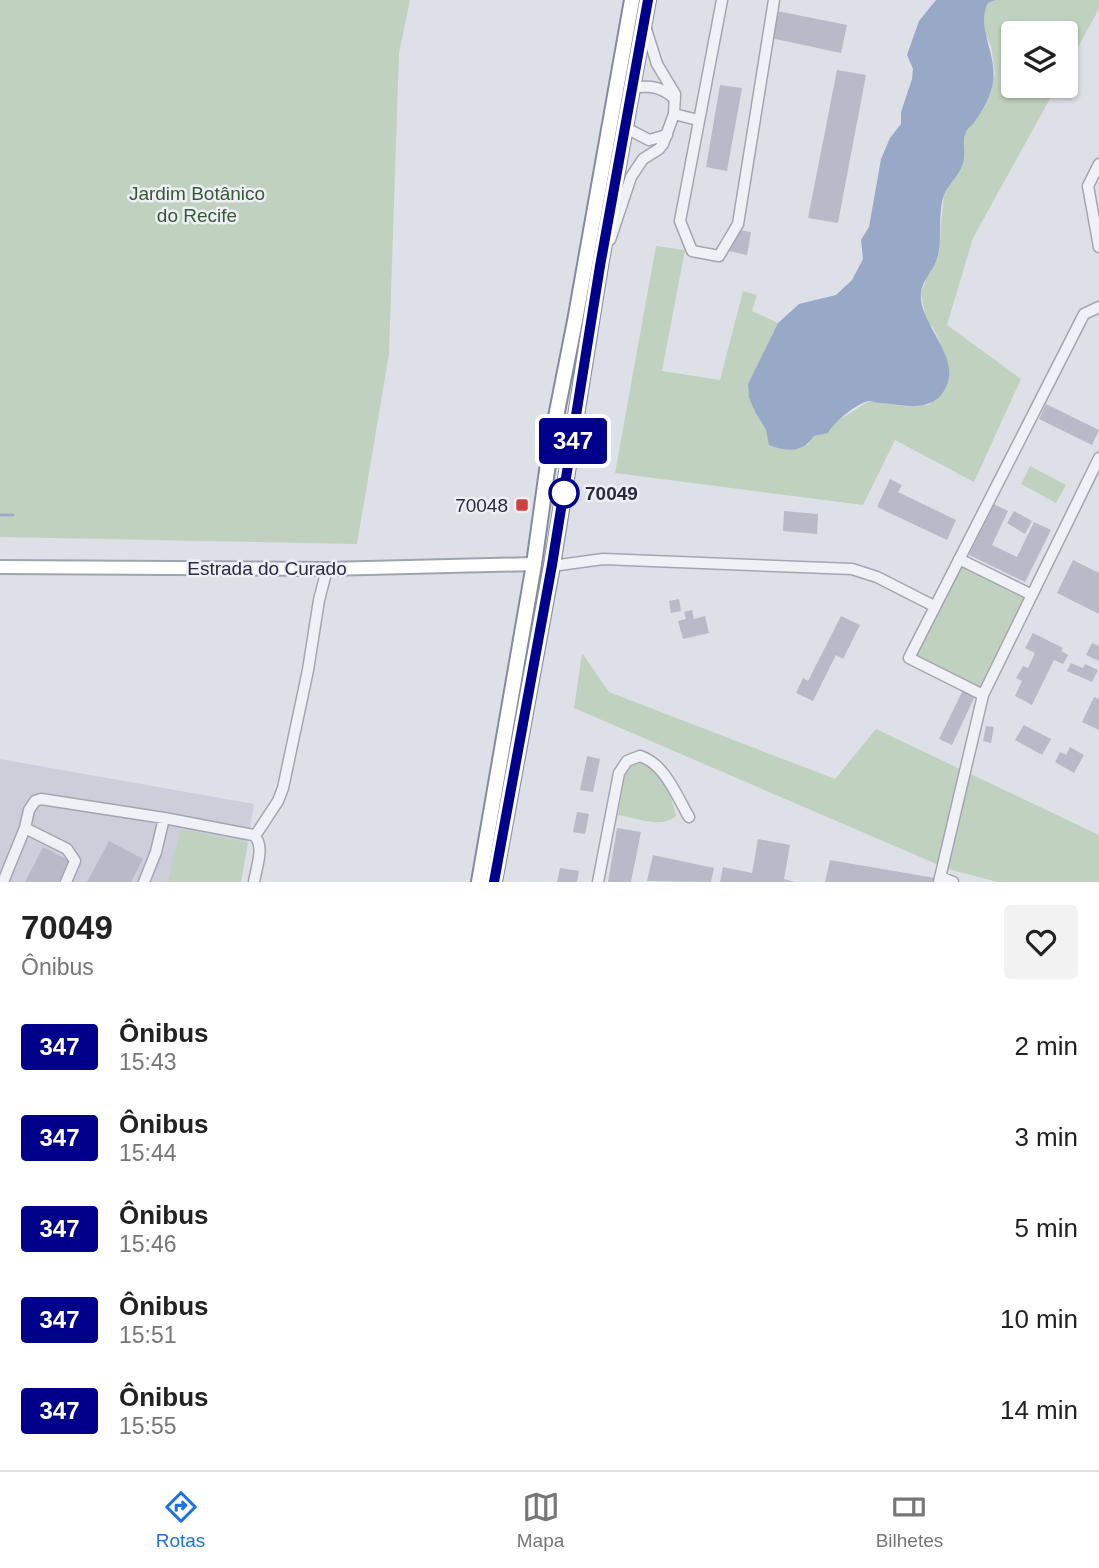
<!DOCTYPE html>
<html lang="pt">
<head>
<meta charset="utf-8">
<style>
  :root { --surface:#fff; --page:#f2f2f2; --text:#222; --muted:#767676; --line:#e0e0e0; --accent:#1a73e8 }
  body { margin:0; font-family:Helvetica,sans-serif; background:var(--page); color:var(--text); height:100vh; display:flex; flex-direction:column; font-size:26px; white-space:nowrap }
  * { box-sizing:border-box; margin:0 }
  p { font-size:23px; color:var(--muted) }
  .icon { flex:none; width:38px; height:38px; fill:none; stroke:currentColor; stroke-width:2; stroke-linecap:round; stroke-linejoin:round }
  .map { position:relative; height:882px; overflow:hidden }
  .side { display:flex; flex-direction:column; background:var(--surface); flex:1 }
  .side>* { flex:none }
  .badge { padding:0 14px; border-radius:5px; font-size:24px; line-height:46px }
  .controls { position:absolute; left:1001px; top:21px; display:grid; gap:14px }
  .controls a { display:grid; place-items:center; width:77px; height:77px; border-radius:7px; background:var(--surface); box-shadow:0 2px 5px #0004; font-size:35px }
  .map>.badge { position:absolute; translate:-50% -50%; box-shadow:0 0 0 4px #fff }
  .round { display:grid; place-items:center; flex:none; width:74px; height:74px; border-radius:7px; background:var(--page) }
  .overview { display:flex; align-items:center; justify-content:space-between; height:119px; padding:0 21px }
  h1 { font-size:33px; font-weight:700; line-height:52px }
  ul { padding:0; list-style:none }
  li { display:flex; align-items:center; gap:21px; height:91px; padding:0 21px }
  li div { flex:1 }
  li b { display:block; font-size:26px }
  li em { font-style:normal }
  li .badge { min-width:77px; font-weight:700; text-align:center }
  .tab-bar { display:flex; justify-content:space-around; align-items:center; height:98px; border-top:2px solid var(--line); background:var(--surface); font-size:19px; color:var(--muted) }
  .tab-bar a { display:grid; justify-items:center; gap:4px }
  .tab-bar .active { color:var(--accent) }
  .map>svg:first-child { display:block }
  .built { fill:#cccfd9 }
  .green { fill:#c1d1bf }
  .water { fill:#98a9c7 }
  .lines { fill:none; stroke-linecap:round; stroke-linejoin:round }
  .stream { stroke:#98a9c7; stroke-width:2.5 }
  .building { fill:#b8bbc7 }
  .minor-casing { stroke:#a3a6b1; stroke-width:13 }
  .major-casing { stroke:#9da3b3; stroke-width:16 }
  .highway-casing { stroke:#858b9e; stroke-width:18 }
  .minor { stroke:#f0f1f6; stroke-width:10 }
  .major { stroke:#fff; stroke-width:12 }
  .highway { stroke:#fff; stroke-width:14 }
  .line-casing { stroke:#fff; stroke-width:16 }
  .line { stroke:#00008b; stroke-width:10 }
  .stop-dot { fill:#fff; stroke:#00008b; stroke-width:3.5 }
  .poi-dot { fill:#cd4245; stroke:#edeff5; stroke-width:2.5 }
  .labels { text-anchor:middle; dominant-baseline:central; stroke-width:5; stroke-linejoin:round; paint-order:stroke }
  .park-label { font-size:19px; fill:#365934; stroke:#edeff5 }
  .stop-label { font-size:19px; font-weight:bold; fill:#272c3e; stroke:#edeff5; text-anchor:start }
  .poi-label { font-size:19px; fill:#272c3e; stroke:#edeff5; text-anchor:end }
  .street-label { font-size:19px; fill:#272c3e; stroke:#edeff5 }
</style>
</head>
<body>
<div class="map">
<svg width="1099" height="882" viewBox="0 0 1099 882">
  <rect width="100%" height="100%" fill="#dee0e7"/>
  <path class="built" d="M0,759L254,804L241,882H0Z"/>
  <path class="green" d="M0,0H410L399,53L389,354L357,544L0,537Z
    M996,0H1099V9L1066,69V33H1013V86H1057L973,238L947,325L1021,379L974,482L895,440L863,505L615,473L656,246L685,250L662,371L720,380L743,291L757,295L752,311L778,323L748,384L749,398L755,412L766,431L808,445L814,436L869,401L903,406L929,405L943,392L949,379L941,345L933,327L926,321L921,293L928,273L938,258L944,195L964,159L963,144L966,131L973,123L991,91L995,73L991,46L984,31V12L988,3Z
    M1030,466L1066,485L1056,503L1021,484Z
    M959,559L1032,595L983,695L909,658Z
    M582,653L609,692L835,779L876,729L1099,835V882H998L948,869L574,708Z
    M642,760C660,771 672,795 676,816C661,829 637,818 618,815L626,769L631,763Z
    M181,829L248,843L241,882H168Z"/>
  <path class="water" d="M936,0H996L988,3C974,30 1002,58 991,91C987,102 980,115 973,124C971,126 967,129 966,132C962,141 965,149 964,158C963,172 949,183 944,195C937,214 943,242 937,259C933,271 923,279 921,292C917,320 957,353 948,382C937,415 906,405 880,403C876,403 873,401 869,401C857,403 834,422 828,433L814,436C803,453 787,452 769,445L766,430L755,412L749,398L748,384L778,323L799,304L836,295L852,280L863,259L861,240L869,227L881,159L890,138L901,124V112L912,79L913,69L907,55L919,21Z"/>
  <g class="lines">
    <path class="stream" d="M0,515H13"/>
  </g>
  <path class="building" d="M772,10L847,25L841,53L766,37Z
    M837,70L866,75L838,223L808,218Z
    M720,85L742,88L727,171L706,167Z
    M734,229L751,232L747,255L729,251Z
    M1046,404L1099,430L1092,445L1039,419Z
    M890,479L902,485L898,492L956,520L947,540L877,507Z
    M994,504L1008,511L992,545L1017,557L1034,522L1051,530L1025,582L969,555Z
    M784,511L818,514L817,534L783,531Z
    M1014,511L1032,521L1025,534L1007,523Z
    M1073,560L1099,573V614L1057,593Z
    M679,599L681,611L671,613L669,601Z
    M692,610L694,619L705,616L709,633L683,639L678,621L686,619L684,612Z
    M841,616L860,625L843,659L836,655L813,701L796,693L803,678L808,681Z
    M1033,633L1063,648L1061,651L1068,655L1063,664L1054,660L1032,705L1015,696L1022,681L1016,678L1023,666L1028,668L1035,653L1025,648Z
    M1092,643L1099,646V661L1086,655Z
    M1071,663L1083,668L1085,664L1098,670L1092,682L1067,671Z
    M963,690L975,696L952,745L939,739Z
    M1094,697L1099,699V730L1082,722Z
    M1024,725L1051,739L1042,755L1015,740Z
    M986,726L994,727L991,743L983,741Z
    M1070,747L1084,755L1074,773L1055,762L1060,752L1066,755Z
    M587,756L600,759L593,792L580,790Z
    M577,812L589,814L585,834L573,832Z
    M617,828L641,832L631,882H608Z
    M758,839L790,845L784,879L795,882H720L723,867L752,873Z
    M109,841L143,859L131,882H87Z
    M43,847L70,861L59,882H25Z
    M653,855L714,868L711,882L647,881Z
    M830,860L935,878L934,882H825Z
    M560,868L579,871L577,882H557Z"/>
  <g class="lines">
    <defs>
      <path id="minor" d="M722,0L680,221L692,251L719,256L738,224L774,0
        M633,88C651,85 662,87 675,99
        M674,114L698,120
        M626,128L649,140L667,135
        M1099,164L1088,186L1099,247
        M610,240L631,177L643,159L659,149L663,144L674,114L675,94L657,64L645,26
        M1099,307L1084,314L909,658L983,695L1099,458
        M959,559L1032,595
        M552,566L603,559L852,569L877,577L934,606
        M25,828L67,849L75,861L66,882
        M255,836L278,801L283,788L308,670L319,600L327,569
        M940,877L953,882
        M3,882L25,828L29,810L35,801L41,799L164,818L253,835C266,844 256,868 254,882
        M144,882L156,852L164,818
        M598,882L619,773L627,761L640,756C665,764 676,795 689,817
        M939,882L983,695"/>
      <path id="major" d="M0,567L327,569L534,564"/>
      <path id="highway" d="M479,882L534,564L551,442L575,321L632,0
        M494,882L552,566L600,266L648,0"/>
    </defs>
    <use href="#minor" class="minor-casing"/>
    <use href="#major" class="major-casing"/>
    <use href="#highway" class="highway-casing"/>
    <use href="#minor" class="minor"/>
    <use href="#major" class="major"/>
    <use href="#highway" class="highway"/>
  </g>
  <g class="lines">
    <defs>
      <path id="line" d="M494,882L552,565L600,266L648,0"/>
    </defs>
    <use href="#line" class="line-casing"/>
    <use href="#line" class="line"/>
  </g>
  <circle class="stop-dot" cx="564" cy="493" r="14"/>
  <rect class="poi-dot" x="515" y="498" width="14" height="14" rx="3.5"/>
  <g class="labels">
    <g class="park-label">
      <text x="197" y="193">Jardim Botânico<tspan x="197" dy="22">do Recife</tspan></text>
    </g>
    <g class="stop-label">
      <text x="585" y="493">70049</text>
    </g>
    <g class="poi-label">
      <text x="508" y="505">70048</text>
    </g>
    <g class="street-label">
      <text x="267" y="568">Estrada do Curado</text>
    </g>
  </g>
</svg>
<div class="controls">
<a><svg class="icon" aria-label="layers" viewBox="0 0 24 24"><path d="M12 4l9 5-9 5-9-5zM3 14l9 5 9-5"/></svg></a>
</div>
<b class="badge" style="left:573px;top:441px;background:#00008b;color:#fff">347</b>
</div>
<section class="side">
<div class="overview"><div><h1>70049</h1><p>Ônibus</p></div><a class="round"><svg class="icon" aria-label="heart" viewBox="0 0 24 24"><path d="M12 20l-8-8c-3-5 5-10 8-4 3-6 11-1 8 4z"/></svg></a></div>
<ul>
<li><span class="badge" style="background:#00008b;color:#fff">347</span><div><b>Ônibus</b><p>15:43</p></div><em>2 min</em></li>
<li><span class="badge" style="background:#00008b;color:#fff">347</span><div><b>Ônibus</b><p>15:44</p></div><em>3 min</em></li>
<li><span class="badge" style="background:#00008b;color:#fff">347</span><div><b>Ônibus</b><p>15:46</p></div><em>5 min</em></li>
<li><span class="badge" style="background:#00008b;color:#fff">347</span><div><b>Ônibus</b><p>15:51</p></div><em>10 min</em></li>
<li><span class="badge" style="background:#00008b;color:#fff">347</span><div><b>Ônibus</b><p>15:55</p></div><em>14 min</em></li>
</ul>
</section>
<nav class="tab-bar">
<a class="active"><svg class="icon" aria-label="directions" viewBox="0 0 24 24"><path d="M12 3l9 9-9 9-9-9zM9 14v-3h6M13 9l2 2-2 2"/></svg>Rotas</a>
<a><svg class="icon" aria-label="map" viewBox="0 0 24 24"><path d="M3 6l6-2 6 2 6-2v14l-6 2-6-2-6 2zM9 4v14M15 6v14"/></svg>Mapa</a>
<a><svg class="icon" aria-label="tickets" viewBox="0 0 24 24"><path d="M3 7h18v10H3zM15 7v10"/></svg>Bilhetes</a>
</nav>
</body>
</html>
